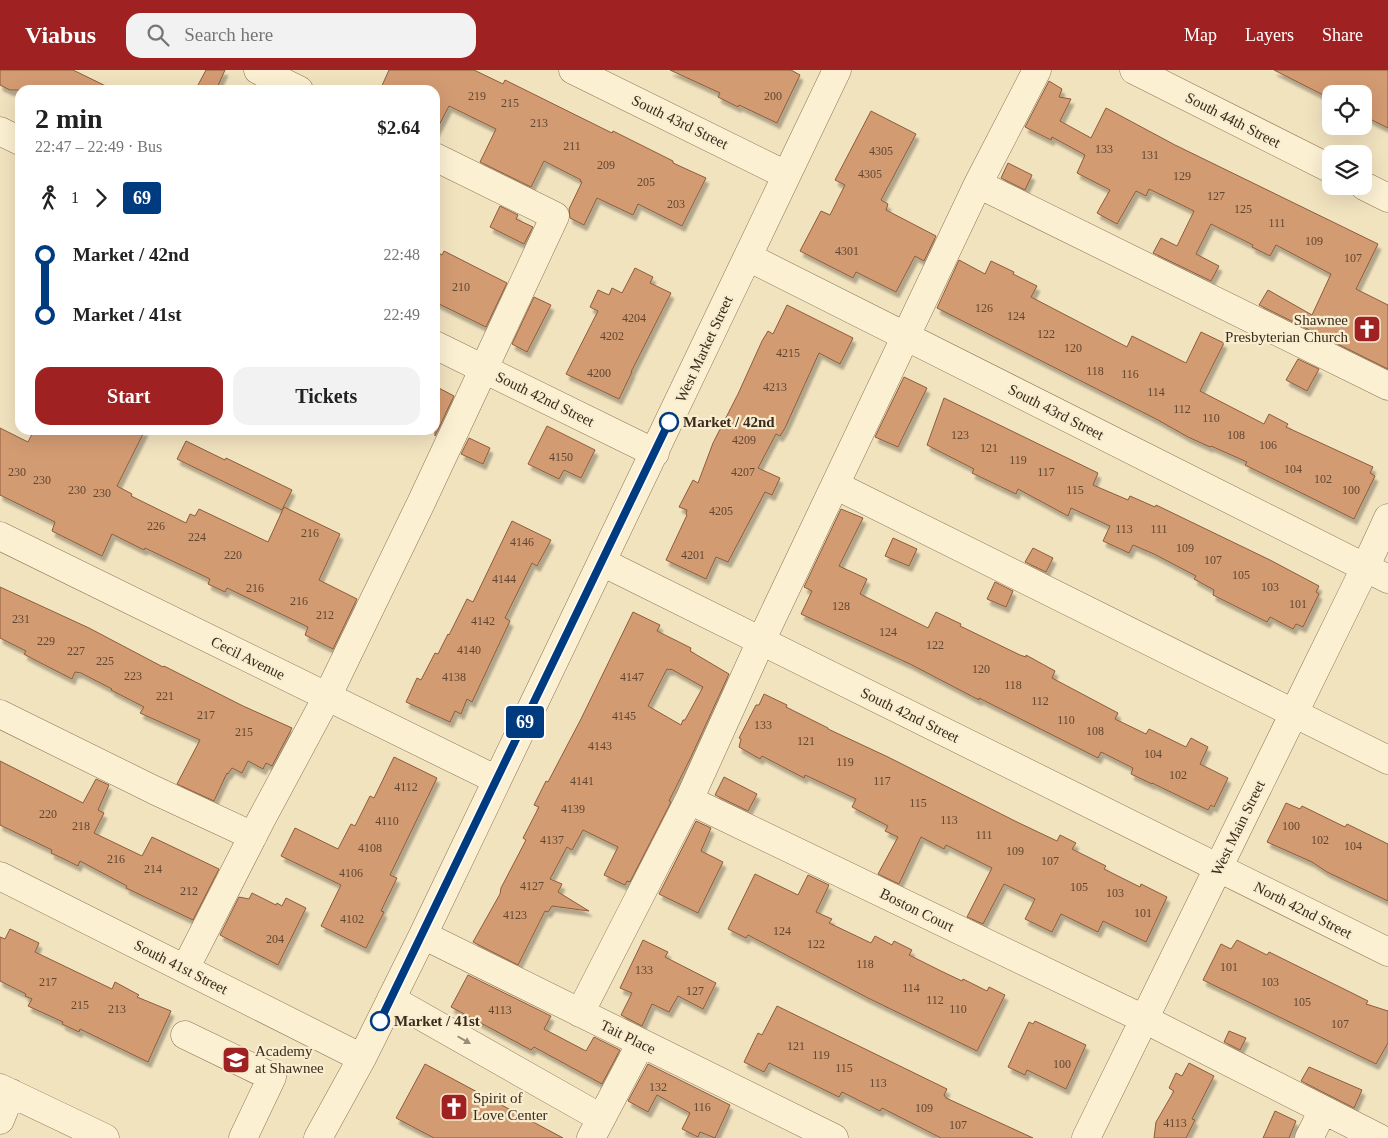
<!DOCTYPE html>
<html lang="en">
<head>
<meta charset="utf-8">
<style>
  :root { --surface:#fff; --page:#f2f2f2; --text:#222; --muted:#767676; --accent:#a02121 }
  body { margin:0; font-family:Georgia,serif; background:var(--page); color:var(--text); height:100vh; display:flex; flex-direction:column; font-size:19px; white-space:nowrap }
  * { box-sizing:border-box; margin:0 }
  p { font-size:16px; color:var(--muted) }
  .icon { flex:none; width:28px; height:28px; fill:none; stroke:currentColor; stroke-width:2; stroke-linecap:round; stroke-linejoin:round }
  .map { position:relative; flex:1; overflow:hidden }
  .sheet { position:absolute; left:15px; top:15px; width:425px; height:350px; display:flex; flex-direction:column; background:var(--surface); border-radius:15px; box-shadow:0 5px 20px #0002 }
  .sheet>* { flex:none }
  .badge { padding:0 10px; border-radius:4px; font-size:18px; line-height:32px }
  .fabs { position:absolute; left:1322px; top:15px; display:grid; gap:10px }
  .fabs a { display:grid; place-items:center; width:50px; height:50px; border-radius:10px; background:var(--surface); box-shadow:0 5px 20px #0002; font-size:25px }
  .map>.badge { position:absolute; translate:-50% -50%; box-shadow:0 0 0 2px #fff }
  .legs { display:flex; align-items:center; gap:8px; height:55px; padding:0 20px; font-size:16px }
  .legs p { margin-inline-start:auto }
  .headline { display:flex; align-items:center; justify-content:space-between; height:85px; padding:0 20px }
  h1 { font-size:28px; font-weight:600; line-height:38px }
  .action { display:flex; gap:10px; margin-top:auto; padding:10px 20px }
  .action a { flex:1; height:58px; border-radius:15px; background:var(--accent); color:#fff; font-size:20px; font-weight:600; line-height:58px; text-align:center }
  .action a+a { background:var(--page); color:var(--text) }
  ul { padding:0 20px; list-style:none }
  li { display:flex; align-items:center; gap:18px; height:60px; font-size:19px }
  li i { display:grid; place-items:center; width:8px; height:100%; margin:0 6px; background:currentColor }
  li i::after { content:''; width:12px; height:12px; margin:-6px; border:4px solid; border-radius:50%; background:var(--surface) }
  li p { margin-inline-start:auto }
  li:first-child i { background:linear-gradient(#0000 50%,currentColor 0) }
  li:last-child i { background:linear-gradient(currentColor 50%,#0000 0) }
  header { display:flex; align-items:center; gap:30px; box-sizing:border-box; height:70px; padding:0 25px; background:var(--accent); color:#fff }
  header strong { font-size:24px }
  nav { display:flex; gap:28px; margin-inline-start:auto; font-size:18px }
  .search { width:350px; height:45px; background:var(--page); display:flex; align-items:center; gap:12px; box-sizing:border-box; padding:0 18px; border-radius:15px; color:var(--muted); font-size:19px }
  .map>svg:first-child { display:block }
  .building { fill:#d39b72; stroke:#8d5b3a; fill-rule:evenodd; filter:url(#shadow) }
  .lines { fill:none; stroke-linecap:round; stroke-linejoin:round }
  .minor-casing { stroke:#8c7356; stroke-width:29 }
  .minor { stroke:#fcf0d3; stroke-width:28 }
  .oneway { fill:#9b8e78 }
  .line-1-casing { stroke:#fff; stroke-width:11 }
  .line-1 { stroke:#003b80; stroke-width:8 }
  .stop-1-dot { fill:#fff; stroke:#003b80; stroke-width:2.5 }
  .labels { text-anchor:middle; dominant-baseline:central; stroke-width:4.5; stroke-linejoin:round; paint-order:stroke }
  .number-label { font-size:12px; fill:#604732 }
  .street-label { font-size:15px; fill:#3a2b1c; stroke:#f8edcf }
  .poi-label { font-size:15px; fill:#3a2b1c; stroke:#f8edcf; text-anchor:start }
  .stop-label { font-size:15px; font-weight:bold; fill:#3a2b1c; stroke:#f8edcf; text-anchor:start }
</style>
</head>
<body>
<header>
<strong>Viabus</strong>
<div class="search"><svg class="icon" aria-label="search" viewBox="0 0 24 24"><circle cx="10" cy="10" r="6"/><path d="M15 15l6 6"/></svg>Search here</div>
<nav><a>Map</a><a>Layers</a><a>Share</a></nav>
</header>
<div class="map">
<svg width="1388" height="1068" viewBox="0 0 1388 1068">
  <defs>
    <filter id="shadow"><feDropShadow dx="3" dy="5.5" stdDeviation="1" flood-color="#0004"/></filter>
  </defs>
  <rect width="100%" height="100%" fill="#f2e3bf"/>
  <path class="building" d="M0,0H73L114,20H10L0,15Z
    M206,0H225L216,20H209L198,15Z
    M389,0H474L503,14L505,10L612,63L613,61L673,91V93L706,108L682,156L638,134L633,145L597,128L584,155L570,148L569,139L582,112L580,111L581,110L544,91L531,117L480,92L496,59L449,36L435,63V20H380Z
    M670,0H791L800,5L777,53L739,35L738,37L718,27L720,23Z
    M1274,0H1388V58L1364,46V24H1331V29Z
    M1049,11L1062,19L1059,27L1071,29L1060,51L1091,68L1106,38L1175,75L1378,174L1356,219L1388,235V299L1259,235L1268,220L1312,245L1331,204L1327,202L1276,175L1270,186L1252,177L1253,175L1211,154L1196,184L1219,196L1211,211L1153,183L1161,168L1177,176L1194,141L1149,119L1146,126L1136,121L1117,154L1097,143L1110,120L1077,103L1085,85L1052,67L1051,70L1025,57Z
    M871,41L916,64L881,130L888,134L886,140L936,166L924,191L915,186L896,222L856,202L853,208L800,181L821,141L830,145L845,115L835,110Z
    M1008,93L1032,105L1025,120L1001,108Z
    M500,136L518,145L516,149L533,157L524,174L490,157Z
    M435,181L442,185L444,181L507,213L486,257L435,232Z
    M959,190L985,204L991,191L1014,202L1013,204L1037,216L1031,227L1127,277L1132,266L1186,293L1201,262L1224,273L1200,321L1264,354L1269,344L1288,354L1286,357L1373,397L1370,403L1375,406L1354,449L1245,395L1247,392L1211,376L1210,377L1188,367L1158,350L937,238Z
    M635,198L653,207L650,213L671,223L631,302H632L619,329L566,304L598,241L590,237L598,220L609,225L612,218L622,223Z
    M534,227L551,235L527,282L512,274Z
    M787,235L853,268L840,294L819,283L785,358L780,366L776,364L758,398L780,408L772,425L765,422L728,492L716,487L706,509L666,490L687,445L686,444L687,440L679,437L693,410L698,413L713,373L738,324L762,271L768,261L773,264Z
    M1298,289L1319,299L1307,321L1286,310Z
    M904,307L927,318L898,377L875,367Z
    M435,316L454,326L435,366Z
    M944,328L1098,403L1093,415L1128,430L1130,426L1155,437L1156,435L1270,490L1319,516L1316,522L1319,524L1303,557L1296,554L1293,559L1270,547L1267,552L1213,525L1214,520L1194,509L1196,506L1154,484L1133,475L1129,483L1103,471L1110,456L1071,438L1068,446L1018,419L1016,424L972,403L974,399L927,375Z
    M547,356L595,380L581,408L564,400L559,409L528,394Z
    M0,358L28,372L34,360H145L117,416L132,424L131,426L186,453L190,444L195,446L199,439L268,472L284,437L340,464L319,510L357,529L333,579L305,565L308,557L227,518L225,522L208,514L210,509L145,478L144,480L112,464L102,486L52,461L55,452L0,425Z
    M469,368L490,378L483,394L461,384Z
    M186,371L225,390L226,388L292,420L282,440L177,389Z
    M841,439L863,448L839,496L867,509L860,524L928,558L936,542L961,554L960,556L1020,585L1026,587V585L1055,601L1052,608L1118,643L1115,649L1146,664L1149,659L1186,677L1191,668L1208,677L1200,694L1228,708L1214,737L1211,735L1208,740L1152,713V714L1131,704L1133,698L1101,682L1098,688L979,628V630L910,594L801,544L812,521L804,517Z
    M512,451L551,470L537,496L532,493L505,548L510,551L472,632L467,629L461,644L455,641L450,652L406,632L417,608L421,610L435,583L438,584L448,564L449,565L467,529L473,532Z
    M893,468L917,479L909,496L885,486Z
    M1033,478L1053,488L1046,502L1025,492Z
    M995,512L1013,521L1006,537L987,529Z
    M0,517L89,558L163,597L164,596L243,636L292,658L272,696L266,693L263,699L248,691L242,703L232,698L228,704L227,703L214,731L177,714L200,670L140,643L144,637L111,620L112,619L81,603L75,602L72,609L33,589L24,584L26,581L0,568Z
    M633,542L660,555L657,561L691,578L690,581L729,604L691,687L669,731L671,732L630,812L627,811L625,815L604,805L618,777L583,760L572,780L567,777L550,809L562,814L558,822L589,841L552,836L548,842L545,841L518,895L473,872L500,824L501,818L526,770L523,768L539,737L534,735L546,711L548,712L581,649ZM667,599L670,600L671,599L703,617L685,650H683L681,655L648,636Z
    M764,624L787,635L786,637L828,658V659L888,687L1017,752L1057,771L1060,765L1076,773L1072,779L1106,796L1104,799L1140,817L1141,814L1167,827L1146,872L1103,851L1098,862L1061,844L1052,862L1025,849L1035,829L1004,814L983,854L967,847L992,798L946,775L944,779L921,767L899,814L878,804L898,767L885,761L888,756L852,737L856,729L805,705L804,708L762,686L760,689L739,677L741,669L739,668L756,635H759Z
    M394,687L437,708L390,805L397,808L381,841L384,842L366,878L321,856L341,815L281,786L295,758L338,779L351,754L355,756L370,726L374,728Z
    M0,691L83,733L96,709L109,715L98,740L104,743L94,763L142,786L152,767L219,799L193,850L126,818L127,816L80,791L78,796L66,790L51,783L52,780L0,755Z
    M724,707L757,724L748,741L715,725Z
    M1286,733L1300,739L1302,736L1345,757L1347,754L1388,774V831L1327,802L1312,792L1267,772Z
    M696,751L711,758L701,781L723,792L698,843L659,824Z
    M755,804L798,825L808,805L829,815L816,842L832,849L829,853L871,873L875,866L892,875L894,871L912,880L909,885L941,901L962,911L963,909L987,921L989,917L1005,925L977,981L868,928L748,865L746,868L728,859Z
    M252,823L276,835L277,833L282,836L286,828L306,838L278,895L220,865L239,827L249,829Z
    M10,859L39,873L35,882L112,919L115,912L139,925L137,927L171,941L148,992L80,959L79,962L62,954L63,952L28,936L32,929L25,926L26,924L0,911V867L5,869Z
    M643,870L668,882L665,887L716,913L703,939L678,926L669,942L652,934L642,956L621,945L632,923L620,918Z
    M1237,870L1267,885L1269,882L1350,922L1368,931L1366,934L1388,941V973L1376,994L1203,910L1221,874L1231,879Z
    M468,905L551,946L544,959L586,981L594,967L620,980L602,1014L534,977L531,980L451,937Z
    M777,936L947,1019L944,1025L946,1028L1033,1068H941L882,1038L880,1041L842,1022L839,1027L769,993L764,1002L744,992L758,963L762,965Z
    M1035,951L1086,975L1066,1019L1027,1000L1025,1005L1008,997L1029,952L1033,954Z
    M1229,961L1246,968L1240,980L1224,972Z
    M1189,993L1214,1006L1192,1049L1195,1050L1186,1068H1154L1156,1052L1174,1021L1169,1018L1176,1003L1182,1006Z
    M425,994L563,1068H434L396,1048Z
    M648,994L730,1035L715,1068L700,1062L698,1067L682,1059L690,1043L657,1025L648,1042L628,1031Z
    M1309,997L1362,1020L1354,1038L1301,1011Z
    M1275,1041L1296,1051L1289,1068H1263Z"/>
  <g class="lines">
    <defs>
      <path id="minor" d="M258,0L299,20
        M573,0L786,105
        M1134,0L1331,99
        M0,61L20,71
        M978,114L1037,0
        M1364,116L1388,128
        M748,187L1388,509
        M435,275L655,383
        M835,415L1388,690
        M0,466L497,710
        M602,492L1388,882
        M0,644L154,720L253,766
        M689,730L1144,949L1379,1068
        M0,806L362,988
        M423,865L834,1068
        M185,899L261,750L327,627L421,433L555,146L435,87
        M391,929L601,1048
        M580,943L689,730L761,571L978,114L1388,316
        M185,965L272,1007L243,1068
        M0,1018L105,1068
        M0,1050L11,1023
        M318,1068L362,988L423,865L837,0
        M591,1068L641,973
        M1086,1068L1365,498L1388,448
        M1309,1068L1323,1040"/>
    </defs>
    <use href="#minor" class="minor-casing"/>
    <use href="#minor" class="minor"/>
  </g>
  <defs><path id="oneway-solid" d="M-6-.8H1V-3.2L6.5 0L1 3.2V.8H-6Z" transform="scale(1.25)"/></defs>
  <use class="oneway" href="#oneway-solid" transform="translate(464 970) rotate(30)"/>
  <g class="lines">
    <defs>
      <path id="line-1" d="M380,951L669,352"/>
    </defs>
    <use href="#line-1" class="line-1-casing"/>
    <use href="#line-1" class="line-1"/>
  </g>
  <defs>
    <symbol id="church-square" viewBox="-11 -11 22 22"><rect x="-9" y="-9" width="18" height="18" rx="4" fill="#a02121" stroke="#f8edcf"/><path d="M-1.2-6h2.4v3.5h3.3v2.4h-3.3V6h-2.4V-.1h-3.3v-2.4h3.3Z" fill="#fff"/></symbol>
    <symbol id="school-square" viewBox="-11 -11 22 22"><rect x="-9" y="-9" width="18" height="18" rx="4" fill="#a02121" stroke="#f8edcf"/><path d="M0-5L7-2L0 1L-7-2ZM-4 1L0 2.5L4 1V4Q0 6-4 4Z" fill="#fff"/></symbol>
  </defs>
  <g fill-rule="evenodd">
    <use href="#church-square" x="1351" y="243" width="32" height="32"/>
    <use href="#school-square" x="220" y="974" width="32" height="32"/>
    <use href="#church-square" x="438" y="1021" width="32" height="32"/>
  </g>
  <g class="stop-1-dot">
    <circle cx="669" cy="352" r="9"/>
    <circle cx="380" cy="951" r="9"/>
  </g>
  <g class="labels">
    <g class="number-label">
      <text x="477" y="26">219</text>
      <text x="773" y="26">200</text>
      <text x="510" y="33">215</text>
      <text x="539" y="53">213</text>
      <text x="572" y="76">211</text>
      <text x="1104" y="79">133</text>
      <text x="881" y="81">4305</text>
      <text x="1150" y="85">131</text>
      <text x="606" y="95">209</text>
      <text x="870" y="104">4305</text>
      <text x="1182" y="106">129</text>
      <text x="646" y="112">205</text>
      <text x="1216" y="126">127</text>
      <text x="676" y="134">203</text>
      <text x="1243" y="139">125</text>
      <text x="1277" y="153">111</text>
      <text x="1314" y="171">109</text>
      <text x="847" y="181">4301</text>
      <text x="1353" y="188">107</text>
      <text x="461" y="217">210</text>
      <text x="984" y="238">126</text>
      <text x="1016" y="246">124</text>
      <text x="634" y="248">4204</text>
      <text x="1046" y="264">122</text>
      <text x="612" y="266">4202</text>
      <text x="1073" y="278">120</text>
      <text x="788" y="283">4215</text>
      <text x="1095" y="301">118</text>
      <text x="599" y="303">4200</text>
      <text x="1130" y="304">116</text>
      <text x="775" y="317">4213</text>
      <text x="1156" y="322">114</text>
      <text x="1182" y="339">112</text>
      <text x="1211" y="348">110</text>
      <text x="960" y="365">123</text>
      <text x="1236" y="365">108</text>
      <text x="744" y="370">4209</text>
      <text x="1268" y="375">106</text>
      <text x="989" y="378">121</text>
      <text x="561" y="387">4150</text>
      <text x="1018" y="390">119</text>
      <text x="1293" y="399">104</text>
      <text x="17" y="402">230</text>
      <text x="743" y="402">4207</text>
      <text x="1046" y="402">117</text>
      <text x="1323" y="409">102</text>
      <text x="42" y="410">230</text>
      <text x="77" y="420">230</text>
      <text x="1075" y="420">115</text>
      <text x="1351" y="420">100</text>
      <text x="102" y="423">230</text>
      <text x="721" y="441">4205</text>
      <text x="156" y="456">226</text>
      <text x="1124" y="459">113</text>
      <text x="1159" y="459">111</text>
      <text x="310" y="463">216</text>
      <text x="197" y="467">224</text>
      <text x="522" y="472">4146</text>
      <text x="1185" y="478">109</text>
      <text x="233" y="485">220</text>
      <text x="693" y="485">4201</text>
      <text x="1213" y="490">107</text>
      <text x="1241" y="505">105</text>
      <text x="504" y="509">4144</text>
      <text x="1270" y="517">103</text>
      <text x="255" y="518">216</text>
      <text x="299" y="531">216</text>
      <text x="1298" y="534">101</text>
      <text x="841" y="536">128</text>
      <text x="325" y="545">212</text>
      <text x="21" y="549">231</text>
      <text x="483" y="551">4142</text>
      <text x="888" y="562">124</text>
      <text x="46" y="571">229</text>
      <text x="935" y="575">122</text>
      <text x="469" y="580">4140</text>
      <text x="76" y="581">227</text>
      <text x="105" y="591">225</text>
      <text x="981" y="599">120</text>
      <text x="133" y="606">223</text>
      <text x="454" y="607">4138</text>
      <text x="632" y="607">4147</text>
      <text x="1013" y="615">118</text>
      <text x="165" y="626">221</text>
      <text x="1040" y="631">112</text>
      <text x="206" y="645">217</text>
      <text x="624" y="646">4145</text>
      <text x="1066" y="650">110</text>
      <text x="763" y="655">133</text>
      <text x="1095" y="661">108</text>
      <text x="244" y="662">215</text>
      <text x="806" y="671">121</text>
      <text x="600" y="676">4143</text>
      <text x="1153" y="684">104</text>
      <text x="845" y="692">119</text>
      <text x="1178" y="705">102</text>
      <text x="582" y="711">4141</text>
      <text x="882" y="711">117</text>
      <text x="406" y="717">4112</text>
      <text x="918" y="733">115</text>
      <text x="573" y="739">4139</text>
      <text x="48" y="744">220</text>
      <text x="949" y="750">113</text>
      <text x="387" y="751">4110</text>
      <text x="81" y="756">218</text>
      <text x="1291" y="756">100</text>
      <text x="984" y="765">111</text>
      <text x="552" y="770">4137</text>
      <text x="1320" y="770">102</text>
      <text x="1353" y="776">104</text>
      <text x="370" y="778">4108</text>
      <text x="1015" y="781">109</text>
      <text x="116" y="789">216</text>
      <text x="1050" y="791">107</text>
      <text x="153" y="799">214</text>
      <text x="351" y="803">4106</text>
      <text x="532" y="816">4127</text>
      <text x="1079" y="817">105</text>
      <text x="189" y="821">212</text>
      <text x="1115" y="823">103</text>
      <text x="1143" y="843">101</text>
      <text x="515" y="845">4123</text>
      <text x="352" y="849">4102</text>
      <text x="782" y="861">124</text>
      <text x="275" y="869">204</text>
      <text x="816" y="874">122</text>
      <text x="865" y="894">118</text>
      <text x="1229" y="897">101</text>
      <text x="644" y="900">133</text>
      <text x="48" y="912">217</text>
      <text x="1270" y="912">103</text>
      <text x="911" y="918">114</text>
      <text x="695" y="921">127</text>
      <text x="935" y="930">112</text>
      <text x="1302" y="932">105</text>
      <text x="80" y="935">215</text>
      <text x="117" y="939">213</text>
      <text x="958" y="939">110</text>
      <text x="500" y="940">4113</text>
      <text x="1340" y="954">107</text>
      <text x="796" y="976">121</text>
      <text x="821" y="985">119</text>
      <text x="1062" y="994">100</text>
      <text x="844" y="998">115</text>
      <text x="878" y="1013">113</text>
      <text x="658" y="1017">132</text>
      <text x="702" y="1037">116</text>
      <text x="924" y="1038">109</text>
      <text x="1175" y="1053">4113</text>
      <text x="958" y="1055">107</text>
    </g>
    <g class="street-label">
      <text transform="translate(1233 50) rotate(27)">South 44th Street</text>
      <text transform="translate(680 52) rotate(26)">South 43rd Street</text>
      <text transform="translate(704 279) rotate(-65)">West Market Street</text>
      <text transform="translate(545 329) rotate(26)">South 42nd Street</text>
      <text transform="translate(1056 342) rotate(27)">South 43rd Street</text>
      <text transform="translate(248 588) rotate(26)">Cecil Avenue</text>
      <text transform="translate(910 645) rotate(26)">South 42nd Street</text>
      <text transform="translate(1238 758) rotate(-64)">West Main Street</text>
      <text transform="translate(917 840) rotate(26)">Boston Court</text>
      <text transform="translate(1303 840) rotate(27)">North 42nd Street</text>
      <text transform="translate(181 897) rotate(27)">South 41st Street</text>
      <text transform="translate(628 967) rotate(26)">Tait Place</text>
    </g>
    <g class="poi-label">
      <text x="1348" y="250" text-anchor="end">Shawnee<tspan x="1348" dy="17">Presbyterian Church</tspan></text>
      <text x="255" y="981">Academy<tspan x="255" dy="17">at Shawnee</tspan></text>
      <text x="473" y="1028">Spirit of<tspan x="473" dy="17">Love Center</tspan></text>
    </g>
    <g class="stop-label">
      <text x="683" y="352">Market / 42nd</text>
      <text x="394" y="951">Market / 41st</text>
    </g>
  </g>
</svg>
<div class="fabs">
<a><svg class="icon" aria-label="locate" viewBox="0 0 24 24"><circle cx="12" cy="12" r="6"/><path d="M12 2v4M12 18v4M2 12h4M18 12h4"/></svg></a>
<a><svg class="icon" aria-label="layers" viewBox="0 0 24 24"><path d="M12 4l9 5-9 5-9-5zM3 14l9 5 9-5"/></svg></a>
</div>
<b class="badge" style="left:525px;top:652px;background:#003b80;color:#fff">69</b>
<section class="sheet">
<div class="headline"><div><h1>2 min</h1><p>22:47 – 22:49 · Bus</p></div><b>$2.64</b></div>
<div class="legs"><svg class="icon" aria-label="walk" viewBox="0 0 24 24"><circle cx="13" cy="4" r="2"/><path d="M13 8l-2 6 4 7M11 14l-3 7M7 12l3-4h3l4 4"/></svg>1<svg class="icon" aria-label="forward" viewBox="0 0 24 24"><path d="M9 5l7 7-7 7"/></svg><b class="badge" style="background:#003b80;color:#fff">69</b></div>
<ul>
<li><i style="color:#003b80"></i><b>Market / 42nd</b><p>22:48</p></li>
<li><i style="color:#003b80"></i><b>Market / 41st</b><p>22:49</p></li>
</ul>
<div class="action"><a>Start</a><a>Tickets</a></div>
</section>
</div>
</body>
</html>
